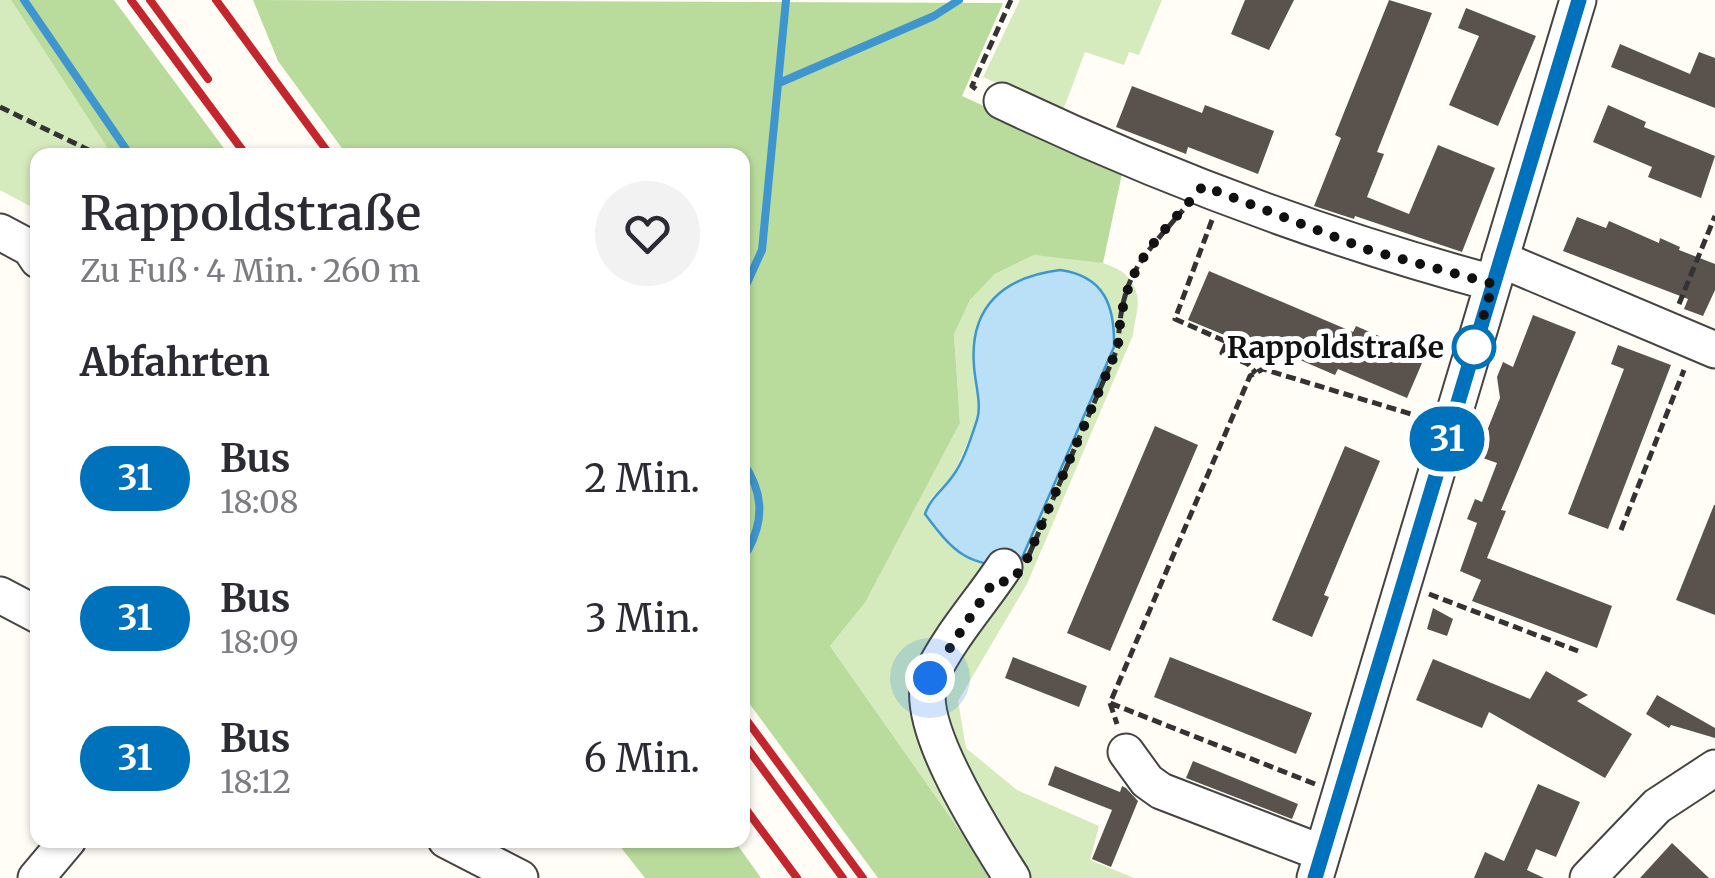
<!DOCTYPE html>
<html lang="de">
<head>
<meta charset="utf-8">
<style>
  :root { --surface:#fff; --page:#f2f2f3; --text:#2b2b33; --muted:#7c7c81 }
  body { margin:0; font-family:Merriweather,serif; background:var(--page); color:var(--text); height:100vh; display:flex; flex-direction:column; font-size:38px; white-space:nowrap }
  * { box-sizing:border-box; margin:0 }
  p { font-size:32px; color:var(--muted) }
  .icon { flex:none; width:55px; height:55px; fill:none; stroke:currentColor; stroke-width:2; stroke-linecap:round; stroke-linejoin:round }
  .map { position:relative; flex:1; overflow:hidden }
  .sheet { position:absolute; left:30px; top:148px; width:720px; height:700px; display:flex; flex-direction:column; background:var(--surface); border-radius:20px; box-shadow:0 2px 8px #0004 }
  .sheet>* { flex:none }
  .badge { padding:0 20px; border-radius:32px; font-size:35px; line-height:65px }
  .you { position:absolute; width:50px; height:50px; margin:-25px; border:8px solid #fff; border-radius:50%; background:#1a73e8; box-shadow:0 0 0 15px #1a73e833 }
  .map>.badge { position:absolute; translate:-50% -50%; box-shadow:0 0 0 5px #fff }
  h2 { padding:0 50px; font-size:38px; line-height:90px }
  .round { display:grid; place-items:center; flex:none; width:105px; height:105px; border-radius:52px; background:var(--page) }
  .overview { display:flex; align-items:center; justify-content:space-between; height:170px; padding:0 50px }
  h1 { font-size:48px; font-weight:600; line-height:75px }
  ul { padding:0; list-style:none }
  li { display:flex; align-items:center; gap:30px; height:140px; padding:0 50px }
  li div { flex:1 }
  li b { display:block; font-size:38px }
  li em { font-style:normal }
  li .badge { min-width:110px; font-weight:700; text-align:center }
  .map>svg:first-child { display:block }
  .green { fill:#d5ebbd; fill-rule:evenodd }
  .forest { fill:#b9dc9c }
  .water { fill:#b9e0f7; stroke:#3f96cf; stroke-width:2.5 }
  .lines { fill:none; stroke-linecap:round; stroke-linejoin:round }
  .stream { stroke:#3f96cf; stroke-width:8 }
  .building { fill:#5a524d }
  .minor-casing { stroke:#444; stroke-width:39 }
  .path { stroke:#333; stroke-width:5; stroke-dasharray:10 5; stroke-linecap:butt }
  .minor { stroke:#fff; stroke-width:35 }
  .rail { stroke:#c4262e; stroke-width:8 }
  .line-casing { stroke:#fff; stroke-width:22 }
  .line { stroke:#0072bc; stroke-width:15 }
  .walk { stroke:#111; stroke-width:10; stroke-dasharray:0 18 }
  .stop-dot { fill:#fff; stroke:#0072bc; stroke-width:5 }
  .labels { text-anchor:middle; dominant-baseline:central; stroke-width:10; stroke-linejoin:round; paint-order:stroke }
  .stop-label { font-size:30px; font-weight:bold; fill:#111; stroke:#fff; text-anchor:end }
</style>
</head>
<body>
<div class="map">
<svg width="1715" height="878" viewBox="0 0 1715 878">
  <rect width="100%" height="100%" fill="#fffdf5"/>
  <path class="green" d="M0,0H11L112,155H38L37,210L0,190Z
    M1020,0H1162L1139,55L1129,52L1124,65L1085,52L1062,113L983,77Z
    M1034,255C1067,259 1129,254 1137,295C1140,306 1134,323 1133,335L1027,584L958,701L966,748L1017,790L1099,826L1090,860L1134,878H993L830,646L865,603L960,423L954,333L970,300L995,274ZM980,320L1004,567C968,562 946,542 925,514L931,498L953,476L979,415L973,345Z"/>
  <path class="forest" d="M11,0H114L229,155H112Z
    M253,0L1003,3L962,96L1123,169L1103,263L1034,255L995,274L970,300L954,334L960,423L865,603L830,646L993,878H878L743,695L742,155H347L278,61Z
    M615,840H734L761,878H645Z"/>
  <path class="water" d="M1060,270C1104,276 1115,305 1114,347L1018,567C967,566 954,553 925,514C931,497 942,491 952,477C963,463 971,438 977,420C982,405 975,383 974,366C969,306 1004,277 1060,270Z"/>
  <g class="lines">
    <path class="stream" d="M24,0L130,155
      M779,83L934,16L959,0
      M742,294L762,250L786,0
      M742,461C763,491 765,518 748,550"/>
  </g>
  <path class="building" d="M1245,0H1294L1269,50L1231,34Z
    M1389,0L1432,13L1377,152L1384,154L1367,197L1409,214L1438,145L1495,168L1462,252L1355,216L1354,219L1314,206L1341,138L1335,135Z
    M1466,8L1536,36L1498,126L1449,105L1479,36L1458,28Z
    M1620,44L1690,74L1699,52L1715,58V108L1611,67Z
    M1132,86L1202,113L1205,105L1274,131L1258,174L1188,147L1186,154L1116,127Z
    M1608,105L1646,122L1644,127L1715,156L1701,198L1648,177L1652,167L1593,142Z
    M1577,217L1606,228L1609,221L1659,243L1660,238L1680,247L1679,250L1715,264V290L1703,316L1684,309L1688,299L1563,251Z
    M1209,271L1353,332L1356,326L1425,356L1407,398L1338,369L1335,375L1261,343L1258,349L1188,320Z
    M1533,315L1576,332L1501,510L1506,511L1487,558L1612,606L1597,648L1472,601L1481,580L1460,571L1477,523L1467,519L1475,499L1482,502L1497,463L1477,456L1500,398L1497,377L1503,362L1513,367Z
    M1618,345L1671,365L1608,529L1568,514L1624,369L1611,364Z
    M1155,426L1198,445L1110,651L1067,633Z
    M1345,446L1380,461L1324,595L1329,597L1312,637L1272,620Z
    M1714,505H1715V615L1676,600Z
    M1433,608L1453,619L1447,636L1427,629Z
    M1013,657L1087,686L1079,707L1005,678Z
    M1170,657L1312,713L1296,754L1154,697Z
    M1433,659L1530,699L1546,671L1588,695L1577,701L1632,734L1605,778L1489,712L1482,728L1416,700Z
    M1657,695L1715,728V738L1671,725L1669,728L1646,714Z
    M1193,761L1298,804L1292,819L1186,778Z
    M1055,766L1120,792L1122,786L1126,788L1138,801L1111,867L1092,859L1112,810L1048,785Z
    M1538,784L1580,802L1556,857L1536,849L1527,870L1544,878H1474L1485,852L1504,861Z
    M1672,843L1709,878H1640Z"/>
  <g class="lines">
    <defs>
      <path id="minor" d="M1002,101C1160,176 1325,238 1493,283
        M0,232L30,248L38,260
        M1500,259L1715,350
        M1004,567C981,602 949,637 931,676C910,721 987,838 1012,878
        M0,595L38,615
        M1126,752L1147,781L1161,791L1322,853
        M446,840L520,878
        M36,878L68,840
        M1315,878L1578,0
        M1588,878L1657,806L1715,768"/>
    </defs>
    <use href="#minor" class="minor-casing"/>
    <path class="path" d="M976,89L972,86L1011,0
      M0,107L99,155
      M1212,220L1175,319L1227,342L1222,353L1248,364L1256,373
      M1679,304L1715,216
      M1621,530L1684,370
      M1029,555L1118,347C1121,276 1139,261 1183,210
      M1429,594L1578,651
      M1110,703L1117,724
      M1315,784L1110,703L1250,376L1263,369L1424,418"/>
    <use href="#minor" class="minor"/>
    <path class="rail" d="M131,0L246,155
      M150,0L208,79
      M216,0L330,155
      M742,714L863,878
      M742,741L843,878
      M742,804L797,878"/>
  </g>
  <g class="lines">
    <defs>
      <path id="line" d="M1315,878L1579,0"/>
    </defs>
    <use href="#line" class="line-casing"/>
    <use href="#line" class="line"/>
    <path class="walk" d="M930,678L994,581L1010,582L1024,566L1118,347C1122,265 1153,245 1203,186L1369,250L1493,284L1472,355L1474,347"/>
  </g>
  <circle class="stop-dot" cx="1474" cy="347" r="20"/>
  <g class="labels">
    <g class="stop-label">
      <text x="1444" y="347">Rappoldstraße</text>
    </g>
  </g>
</svg>
<div class="you" style="left:930px;top:678px"></div>
<b class="badge" style="left:1447px;top:439px;background:#0072bc;color:#fff">31</b>
<section class="sheet">
<div class="overview"><div><h1>Rappoldstraße</h1><p>Zu Fuß · 4 Min. · 260 m</p></div><a class="round"><svg class="icon" aria-label="heart" viewBox="0 0 24 24"><path d="M12 20l-8-8c-3-5 5-10 8-4 3-6 11-1 8 4z"/></svg></a></div>
<h2>Abfahrten</h2>
<ul>
<li><span class="badge" style="background:#0072bc;color:#fff">31</span><div><b>Bus</b><p>18:08</p></div><em>2 Min.</em></li>
<li><span class="badge" style="background:#0072bc;color:#fff">31</span><div><b>Bus</b><p>18:09</p></div><em>3 Min.</em></li>
<li><span class="badge" style="background:#0072bc;color:#fff">31</span><div><b>Bus</b><p>18:12</p></div><em>6 Min.</em></li>
</ul>
</section>
</div>
</body>
</html>
